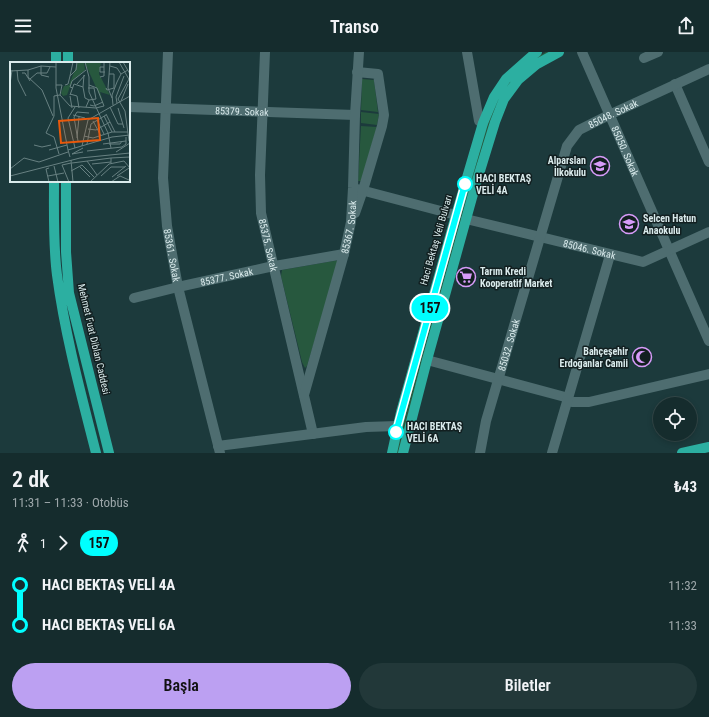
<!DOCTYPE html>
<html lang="tr">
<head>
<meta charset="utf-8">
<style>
  :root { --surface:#152c2d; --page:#223839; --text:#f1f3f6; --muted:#9da7aa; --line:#344849; --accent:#bca0f2 }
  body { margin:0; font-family:"Roboto Condensed",sans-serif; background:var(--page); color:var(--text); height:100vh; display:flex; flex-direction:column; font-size:15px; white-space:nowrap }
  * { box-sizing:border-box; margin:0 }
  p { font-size:13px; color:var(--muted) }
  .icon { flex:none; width:22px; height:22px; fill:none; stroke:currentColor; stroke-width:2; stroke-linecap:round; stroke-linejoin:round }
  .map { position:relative; height:401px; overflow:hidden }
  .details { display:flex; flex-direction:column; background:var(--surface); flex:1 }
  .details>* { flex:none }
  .badge { padding:0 8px; border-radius:13px; font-size:14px; line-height:26px }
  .controls { position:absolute; left:653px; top:345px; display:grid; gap:8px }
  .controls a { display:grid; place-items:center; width:44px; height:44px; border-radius:50%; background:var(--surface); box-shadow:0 2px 6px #0003,0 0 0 1px var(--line); font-size:20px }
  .map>.badge { position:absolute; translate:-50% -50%; box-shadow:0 0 0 2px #fff }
  .legs { display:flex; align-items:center; gap:6px; height:44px; padding:0 12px; font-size:13px }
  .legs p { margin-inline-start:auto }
  .head { display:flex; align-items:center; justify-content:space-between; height:68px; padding:0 12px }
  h1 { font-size:22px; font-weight:600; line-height:30px }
  .cta { display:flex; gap:8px; margin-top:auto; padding:8px 12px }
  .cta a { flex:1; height:46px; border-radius:24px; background:var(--accent); color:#111; font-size:16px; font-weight:600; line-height:46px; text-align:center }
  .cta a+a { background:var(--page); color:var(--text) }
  ul { padding:0 12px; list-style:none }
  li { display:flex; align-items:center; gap:14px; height:40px; font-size:15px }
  li i { display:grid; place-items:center; width:6px; height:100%; margin:0 5px; background:currentColor }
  li i::after { content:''; width:10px; height:10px; margin:-5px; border:3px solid; border-radius:50%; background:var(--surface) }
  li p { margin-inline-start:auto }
  li:first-child i { background:linear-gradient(#0000 50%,currentColor 0) }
  li:last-child i { background:linear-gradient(currentColor 50%,#0000 0) }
  header { display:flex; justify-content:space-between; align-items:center; height:52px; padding:0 12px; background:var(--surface); font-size:18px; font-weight:600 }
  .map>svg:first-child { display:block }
  .green { fill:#27583e }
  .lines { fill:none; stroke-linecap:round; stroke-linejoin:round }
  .minor { stroke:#4e6d70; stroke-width:10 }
  .major { stroke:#2cafa1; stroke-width:10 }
  .line-1-casing { stroke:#fff; stroke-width:9 }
  .line-1 { stroke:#0ff; stroke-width:6 }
  .stop-1-dot { fill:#fff; stroke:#0ff; stroke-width:2 }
  .labels { text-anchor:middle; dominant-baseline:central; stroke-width:3; stroke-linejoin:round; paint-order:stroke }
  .street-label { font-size:10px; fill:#daebec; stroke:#121f20 }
  .poi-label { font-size:10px; font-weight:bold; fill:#daebec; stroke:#121f20; text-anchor:end }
  .stop-label { font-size:10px; font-weight:bold; fill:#daebec; stroke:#121f20; text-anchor:start }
  .inset-road { fill:none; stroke:#688182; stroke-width:1 }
  .view { fill:#e8590c; fill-opacity:0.15; stroke:#e8590c; stroke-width:2 }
  .inset-edge { fill:none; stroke:#daebec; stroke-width:2 }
</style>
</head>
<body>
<header><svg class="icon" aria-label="menu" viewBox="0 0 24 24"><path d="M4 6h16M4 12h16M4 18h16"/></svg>Transo<svg class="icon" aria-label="share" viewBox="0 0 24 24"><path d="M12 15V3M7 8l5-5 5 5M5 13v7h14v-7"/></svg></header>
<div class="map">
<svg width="709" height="401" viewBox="0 0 709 401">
  <rect width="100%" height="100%" fill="#1c3a3c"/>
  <path class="green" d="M546,0H552L511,31L399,401H396L403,369L488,67C502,36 515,17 546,0Z
    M362,27L374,28L378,60L361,58Z
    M361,60L379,62L377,73L361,71Z
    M361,74L377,75L361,129H358Z
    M339,208L307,314L305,316L302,310L281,224L282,218Z"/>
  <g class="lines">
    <g class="minor">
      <path id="s1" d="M168,0L163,126L167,174L178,235L220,401"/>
      <path id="s2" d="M265,0L260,123L261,161L313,382"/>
      <path d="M467,0L479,69L483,71"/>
      <path id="s3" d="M582,0L709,289"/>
      <path d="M644,6L658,0"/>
      <path d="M675,32L709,110"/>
      <path id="s4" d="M129,55L355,63"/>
      <path d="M357,137L456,163"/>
      <path d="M355,161L363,138L382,74L384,63L378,22L357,20"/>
      <path id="s5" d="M466,167L643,210L709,180"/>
      <path id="s6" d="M134,246L178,235L269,215L344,202"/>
      <path d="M427,308L565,345L572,350H589L709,322"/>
      <path id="s7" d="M304,343L344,202L351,170L353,136L355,63L359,0"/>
      <path d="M218,394L366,375L397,374"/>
      <path id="s8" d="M480,401L486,369L567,94L579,78L609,63L709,17"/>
      <path d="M552,401L610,203"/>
    </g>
    <path class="major" d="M56,11V0
      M68,11V0
      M54,129C54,159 53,193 57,223C65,283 81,342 96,401
      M66,129V200L69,241L109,401
      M392,401L401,360L456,163L483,71L494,45L506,27L533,3L537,0
      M403,401L427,308L475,135L495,70L504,47L518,28L537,12L559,0
      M682,401L709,395"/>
  </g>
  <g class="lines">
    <defs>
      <path id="line-1" d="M396,380L465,132"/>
    </defs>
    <use href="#line-1" class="line-1-casing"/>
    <use href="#line-1" class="line-1"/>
  </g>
  <defs>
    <symbol id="school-ring" viewBox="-11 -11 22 22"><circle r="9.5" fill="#121f20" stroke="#d79bf9" stroke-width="1.5"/><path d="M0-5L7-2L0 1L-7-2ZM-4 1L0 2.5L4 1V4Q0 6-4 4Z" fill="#d79bf9"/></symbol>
    <symbol id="supermarket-ring" viewBox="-11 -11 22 22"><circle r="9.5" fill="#121f20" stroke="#d79bf9" stroke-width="1.5"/><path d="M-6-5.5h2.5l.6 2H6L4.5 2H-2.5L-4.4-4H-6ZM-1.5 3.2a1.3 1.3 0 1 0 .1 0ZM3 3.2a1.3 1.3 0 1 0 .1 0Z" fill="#d79bf9"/></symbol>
    <symbol id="mosque-ring" viewBox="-11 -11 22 22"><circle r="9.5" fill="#121f20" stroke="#d79bf9" stroke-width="1.5"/><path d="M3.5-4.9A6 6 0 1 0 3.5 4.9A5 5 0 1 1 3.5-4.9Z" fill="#d79bf9"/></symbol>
  </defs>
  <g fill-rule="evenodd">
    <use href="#school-ring" x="589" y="103" width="22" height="22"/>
    <use href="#school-ring" x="618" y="161" width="22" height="22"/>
    <use href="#supermarket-ring" x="455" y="214" width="22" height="22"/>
    <use href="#mosque-ring" x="631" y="294" width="22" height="22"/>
  </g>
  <g class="stop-1-dot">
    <circle cx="465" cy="132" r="7"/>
    <circle cx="396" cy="380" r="7"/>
  </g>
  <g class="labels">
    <g class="street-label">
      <text stroke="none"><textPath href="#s4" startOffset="113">85379. Sokak</textPath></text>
      <text stroke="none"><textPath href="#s8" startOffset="377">85048. Sokak</textPath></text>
      <text stroke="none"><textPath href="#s3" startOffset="108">85050. Sokak</textPath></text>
      <text stroke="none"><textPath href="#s7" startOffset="174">85367. Sokak</textPath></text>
      <text transform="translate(436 188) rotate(-74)">Haci Bektaş Veli Bulvarı</text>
      <text stroke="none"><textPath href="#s2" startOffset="194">85375. Sokak</textPath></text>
      <text stroke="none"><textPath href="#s5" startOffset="127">85046. Sokak</textPath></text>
      <text stroke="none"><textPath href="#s1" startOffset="204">85361. Sokak</textPath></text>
      <text stroke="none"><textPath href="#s6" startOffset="95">85377. Sokak</textPath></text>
      <text transform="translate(94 287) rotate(77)">Mehmet Fuat Diblan Caddesi</text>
      <text stroke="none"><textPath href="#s8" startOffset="112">85032. Sokak</textPath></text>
    </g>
    <g class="poi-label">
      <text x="586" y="108">Alparslan<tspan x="586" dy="12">İlkokulu</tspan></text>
      <text x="643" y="166" text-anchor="start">Selcen Hatun<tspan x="643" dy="12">Anaokulu</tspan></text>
      <text x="480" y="219" text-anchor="start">Tarım Kredi<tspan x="480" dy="12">Kooperatif Market</tspan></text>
      <text x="628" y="299">Bahçeşehir<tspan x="628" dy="12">Erdoğanlar Camii</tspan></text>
    </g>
    <g class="stop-label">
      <text x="476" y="126">HACI BEKTAŞ<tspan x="476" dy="12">VELİ 4A</tspan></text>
      <text x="407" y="374">HACI BEKTAŞ<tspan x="407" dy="12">VELİ 6A</tspan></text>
    </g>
  </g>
  <g transform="translate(10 10)">
    <rect width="120" height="120" fill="#1c3a3c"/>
    <path d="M68,0H74L75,8L62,19L57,33L53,34L51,31L54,24L59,23ZM91,0L89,12L100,33L90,30L94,43L75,1Z" fill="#27583e"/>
    <path class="inset-road" d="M46,0V26L58,88M75,0L79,15V30L98,71L101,86M100,0L98,26L102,36M109,0L120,19M113,0L120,12M31,4V13L39,15M100,4L107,6L111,12M94,5H90V10H95M7,8L8,18L16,34M18,8V15L32,28L43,54M0,9L18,8L31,4L46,5M12,11H15L20,19M74,13L73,25L75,36L79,38M60,14L63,0M90,15L94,14V0M20,17L27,11H37L40,5M119,17L108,37L115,49L119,79M0,22L2,8M67,22L75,13M46,23H52L50,33M55,23L58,22L60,14L66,8L67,0M79,23L87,26L94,44M63,26L60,25L62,19L76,8M96,26L97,28L104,26V12H99M60,32L67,34L69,46M60,33L64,22L73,25M60,34L62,46M111,39L118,22M107,41L106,35L114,14M80,43L84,44L93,40M103,43L102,33L107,20L111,12L118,8M76,45L79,38L86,37L84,26H78M100,45L108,62H113M108,46L114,66M96,52L105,70M63,53L75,56M94,54L102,70M87,58L94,72M83,59L91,74M78,67L86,68L100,60M74,74L83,76L102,70H118M67,76L69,55M68,79L64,55L67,50L79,51M77,82L81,62L96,53M93,82L116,79M99,82H110L112,79M24,83L32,85L41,83M72,84L78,58L120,34M65,86L58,56L65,45M39,88L57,83M77,89L112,85L116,82V75M73,90L62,92L73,86M106,90L120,81M49,92L44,75L36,71L44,54V34L50,33L60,44L86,46L94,44M60,95L58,88L102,75L120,73M101,96L120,95M61,98L63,120M77,99L87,113M62,101L101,96V101M82,102L101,100M44,104L48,120M70,105L80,115M39,106L36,107L39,120M0,107L14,96L29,100L58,90M61,109L72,103L84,115M0,114L70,96L120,91M38,114L54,111M91,114L101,105H115M107,114L119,106M102,115L116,104M59,120L52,103L61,101M80,120L99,102L114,99L120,106M101,120L110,114L119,118"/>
    <path class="view" d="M88,56L90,78L51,81L49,59Z"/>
    <rect width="120" height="120" class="inset-edge"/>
  </g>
</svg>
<div class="controls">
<a><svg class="icon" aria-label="locate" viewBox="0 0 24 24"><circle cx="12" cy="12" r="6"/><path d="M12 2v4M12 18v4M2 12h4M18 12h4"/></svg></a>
</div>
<b class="badge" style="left:430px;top:256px;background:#0ff;color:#111">157</b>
</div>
<section class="details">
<div class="head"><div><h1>2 dk</h1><p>11:31 – 11:33 · Otobüs</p></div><b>₺43</b></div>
<div class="legs"><svg class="icon" aria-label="walk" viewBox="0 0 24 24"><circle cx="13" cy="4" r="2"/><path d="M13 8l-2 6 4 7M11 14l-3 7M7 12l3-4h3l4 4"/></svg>1<svg class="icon" aria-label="forward" viewBox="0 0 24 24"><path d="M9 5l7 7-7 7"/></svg><b class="badge" style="background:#0ff;color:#111">157</b></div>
<ul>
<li><i style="color:#0ff"></i><b>HACI BEKTAŞ VELİ 4A</b><p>11:32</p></li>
<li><i style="color:#0ff"></i><b>HACI BEKTAŞ VELİ 6A</b><p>11:33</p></li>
</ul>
<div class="cta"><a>Başla</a><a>Biletler</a></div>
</section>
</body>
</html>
